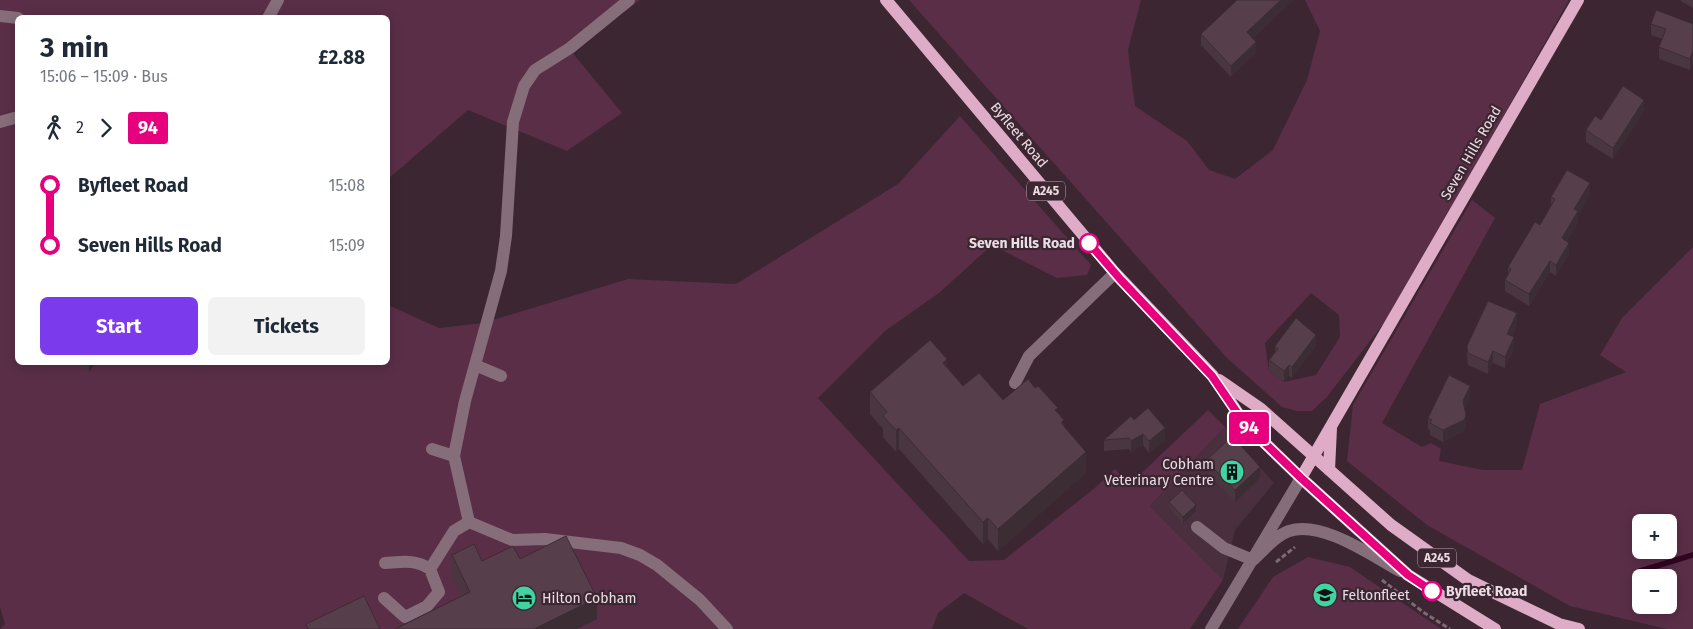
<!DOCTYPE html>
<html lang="en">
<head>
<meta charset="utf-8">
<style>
  :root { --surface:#fff; --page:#f2f2f3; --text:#1f2937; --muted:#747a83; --accent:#7c3aed }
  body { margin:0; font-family:"Fira Sans",sans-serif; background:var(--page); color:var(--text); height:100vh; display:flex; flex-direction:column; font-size:19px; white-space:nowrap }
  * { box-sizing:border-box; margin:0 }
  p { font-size:16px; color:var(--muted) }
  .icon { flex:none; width:28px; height:28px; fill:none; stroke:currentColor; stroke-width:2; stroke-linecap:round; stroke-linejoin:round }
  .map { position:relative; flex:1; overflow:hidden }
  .side { position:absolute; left:15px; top:15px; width:375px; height:350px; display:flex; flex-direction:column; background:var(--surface); border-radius:8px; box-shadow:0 2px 12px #0003 }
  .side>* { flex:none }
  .badge { padding:0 10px; border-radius:4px; font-size:18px; line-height:32px }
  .tools { position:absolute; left:1632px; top:514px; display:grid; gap:10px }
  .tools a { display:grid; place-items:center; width:45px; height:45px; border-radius:8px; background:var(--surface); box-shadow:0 2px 12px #0003; font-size:25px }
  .map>.badge { position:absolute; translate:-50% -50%; box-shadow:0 0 0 2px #fff }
  .legs { display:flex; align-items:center; gap:8px; height:55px; padding:0 25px; font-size:16px }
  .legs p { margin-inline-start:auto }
  .head { display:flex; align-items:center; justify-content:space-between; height:85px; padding:0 25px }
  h1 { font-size:28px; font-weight:700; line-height:38px }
  .cta { display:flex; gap:10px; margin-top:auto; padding:10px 25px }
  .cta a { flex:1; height:58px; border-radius:8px; background:var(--accent); color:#fff; font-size:20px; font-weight:700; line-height:58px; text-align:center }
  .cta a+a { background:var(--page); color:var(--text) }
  ul { padding:0 25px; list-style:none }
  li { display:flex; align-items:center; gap:18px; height:60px; font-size:19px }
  li i { display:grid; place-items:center; width:8px; height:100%; margin:0 6px; background:currentColor }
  li i::after { content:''; width:12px; height:12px; margin:-6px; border:4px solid; border-radius:50%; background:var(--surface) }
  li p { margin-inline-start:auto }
  li:first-child i { background:linear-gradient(#0000 50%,currentColor 0) }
  li:last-child i { background:linear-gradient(currentColor 50%,#0000 0) }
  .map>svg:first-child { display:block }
  .built { fill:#4a2f3e }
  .green { fill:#5a2e47; fill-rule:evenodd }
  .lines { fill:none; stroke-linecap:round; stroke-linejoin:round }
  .stream { stroke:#310521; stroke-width:5.5 }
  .path { stroke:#7d6a74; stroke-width:3; stroke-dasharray:5 2.5; stroke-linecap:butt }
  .minor { stroke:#866d7a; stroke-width:12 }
  .major { stroke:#deacc6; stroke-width:12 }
  .wall { fill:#4a3640 }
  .shaded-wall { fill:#3c2c34 }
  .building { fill:#563f4b; stroke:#3c2c34 }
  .line-1-casing { stroke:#fff; stroke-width:11 }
  .line-1 { stroke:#e6007e; stroke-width:8 }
  .stop-1-dot { fill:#fff; stroke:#e6007e; stroke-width:2.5 }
  .labels { text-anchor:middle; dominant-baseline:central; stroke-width:4.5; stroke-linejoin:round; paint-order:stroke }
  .shield { fill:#3c2632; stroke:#b6a6af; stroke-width:1 }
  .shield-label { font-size:12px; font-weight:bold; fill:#ebdde4 }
  .street-label { font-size:14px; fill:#ebdde4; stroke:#3c2632 }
  .stop-label { font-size:14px; font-weight:bold; fill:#ebdde4; stroke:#3c2632; text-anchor:end }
  .poi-label { font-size:14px; fill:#ebdde4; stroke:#3c2632; text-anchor:start }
</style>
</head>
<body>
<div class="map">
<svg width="1693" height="629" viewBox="0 0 1693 629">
  <rect width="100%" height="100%" fill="#3c2632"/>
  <path class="built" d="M1225,427L1274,483L1235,530L1223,580L1150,506Z"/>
  <path class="green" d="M0,0H640L571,51L622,113L567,151L468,110L388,179V18H18V362H388V305L439,328L483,323L628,279L736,284L898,184L960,116L1091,265L1087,275L1057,278L992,245L939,293L885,331L818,398L969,561L1004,560L1096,487L1115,469L1130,484L1208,410L1225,427L1150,506L1223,580L1190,629H1028L964,593L938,613L932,629H0L5,624L0,607Z
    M909,0H1141L1128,50L1135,106L1187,141L1209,170L1235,179L1273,150L1307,80L1320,31L1305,0H1569L1396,307L1327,397L1312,411H1297L1282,407L1227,358ZM1311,293L1339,315L1340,337L1316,375L1284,382L1269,371L1265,343Z
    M1472,200L1495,218L1382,423L1422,447L1431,443L1441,449L1439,461L1483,470H1522L1540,404L1626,372L1600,355L1622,318L1693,247V629H1667L1570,606L1427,525L1347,461L1353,405ZM1641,522H1669V550H1641ZM1641,578H1669V605H1641Z
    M1308,557L1350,567L1441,629H1238L1273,577Z"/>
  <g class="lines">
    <path class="stream" d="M1640,571L1693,555"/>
    <path class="path" d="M1276,562L1295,547
      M1382,580L1423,612L1450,629"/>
    <path class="minor" d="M0,16L18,18
      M268,18L278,0
      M0,122L18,117
      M475,365L501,376
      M1015,383L1029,356L1115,273
      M432,449L454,456
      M469,522L454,456L465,401L501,271L506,236L513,122L524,86L535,70L570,48L629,0
      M1197,527L1224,548L1253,560C1264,550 1275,536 1289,531C1322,520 1372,556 1400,571
      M385,563C402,562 415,559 430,569
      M384,598L405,617L427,606L439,592L430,569L454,531L469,522L512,540L545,539L621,548L640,555L657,565L700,600L727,629
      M1211,629L1301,478"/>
    <path class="major" d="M886,0L1115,273L1213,376L1245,424L1301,478L1408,575L1495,629
      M1219,380L1261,409L1391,525L1468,580L1559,624L1579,629
      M1329,470L1331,428
      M1301,478L1578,0"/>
  </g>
  <path class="wall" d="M1293,0L1253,38L1256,53L1231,77L1201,45V34Z
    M1681,0H1693V8L1681,1Z
    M1651,24H1693V61L1690,70L1659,59V47L1662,39L1651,35Z
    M1644,111L1613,159L1586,142V130Z
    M1590,194L1578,215V223L1567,241L1569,254L1556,276L1550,272L1529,306L1505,291V280L1508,275V267L1540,225L1551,206V197Z
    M1517,325L1512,336L1514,349L1505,368L1493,363L1488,374L1468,365L1467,357V346Z
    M1275,346H1316L1292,378L1289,376L1284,382L1269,371V360L1275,353Z
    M78,362H96L89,372Z
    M947,367L963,386L1003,400L1058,413L1086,473L998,551L988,539L983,544L899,449L896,452L883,437V429L870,414V392Z
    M1470,398L1465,408L1466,426L1464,431L1443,442L1430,435V430L1428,429V418Z
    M1134,420L1165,440L1149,453L1143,445L1131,452L1129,449L1104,451V440Z
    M1209,458L1260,478L1235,502L1209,475Z
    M1169,502L1196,511L1183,523L1169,508Z
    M452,555L482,561L520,559L597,619L462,596L452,577Z"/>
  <path class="shaded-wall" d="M1281,0H1293L1247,43V32Z
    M1256,42V53L1231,77V66Z
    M1693,50V61L1690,70V59Z
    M1644,100V111L1613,159V148Z
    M1590,183V194L1578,215V223L1562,250V238L1574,209Z
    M1569,243V254L1556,276V265Z
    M1550,261V272L1529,306V294Z
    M1517,313V325L1507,346V334Z
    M1316,335V346L1292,378V367Z
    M1514,337V349L1505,368V357Z
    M1493,351V363L1488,374V362Z
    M947,359V381L943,363Z
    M89,362H96L89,372Z
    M1289,365V376L1284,382V371Z
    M1470,386V398L1463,412V401Z
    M1466,415V426L1464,431L1443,442V430Z
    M899,428V449L896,452V430Z
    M1165,428V440L1149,453V441Z
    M1143,434V445L1131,452V441Z
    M1086,452V473L998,551V529Z
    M1260,467V478L1235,502V490Z
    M1196,505V511L1183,523V517Z
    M988,518V539L983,544V522Z
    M597,598V619L577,629H534Z"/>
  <path class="building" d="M1237,0H1281L1247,32L1256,42L1231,66L1201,34Z
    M1656,10L1693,24V50L1690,59L1659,47L1666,29L1651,24Z
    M1623,86L1644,100L1613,148L1586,130L1595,116L1601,120Z
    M1567,170L1590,183L1574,209L1578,211L1562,238L1569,243L1556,265L1550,261L1529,294L1505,280L1511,269L1508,267L1535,222L1540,225L1555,199L1551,197Z
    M1488,301L1517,313L1507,334L1514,337L1505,357L1493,351L1488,362L1468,353L1467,346Z
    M1296,318L1316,335L1292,367L1289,365L1284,371L1269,360L1278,349L1275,346Z
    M930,340L947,359L943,363L963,386L979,373L1003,400L1028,379L1035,388L1038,386L1058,408L1055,410L1064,420L1061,423L1086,452L998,529L988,518L983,522L899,428L896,430L883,416L887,412L870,392Z
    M1449,375L1470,386L1463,401L1466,415L1464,420L1443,430L1430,423L1432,420L1428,418Z
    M1148,408L1165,428L1149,441L1143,434L1131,441L1129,438L1104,440L1131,416L1134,420Z
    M1232,436L1260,467L1235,490L1209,464V458Z
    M1182,490L1196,505L1183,517L1169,502Z
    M566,536L597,598L534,629H395L470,592L452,555L474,544L482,561L513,546L520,559Z
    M364,596L380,629H308L306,624Z"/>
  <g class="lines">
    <defs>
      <path id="line-1" d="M1089,243L1121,280L1212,376L1245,424L1301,478L1408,575L1432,591"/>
    </defs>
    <use href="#line-1" class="line-1-casing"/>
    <use href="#line-1" class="line-1"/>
  </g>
  <defs>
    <symbol id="building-disc" viewBox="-11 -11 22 22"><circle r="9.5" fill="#3fd4a2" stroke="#3c2632"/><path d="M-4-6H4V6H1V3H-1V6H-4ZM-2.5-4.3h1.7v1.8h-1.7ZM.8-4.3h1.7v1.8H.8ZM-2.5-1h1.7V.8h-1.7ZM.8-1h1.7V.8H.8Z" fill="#111"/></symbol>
    <symbol id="school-disc" viewBox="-11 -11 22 22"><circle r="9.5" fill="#3fd4a2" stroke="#3c2632"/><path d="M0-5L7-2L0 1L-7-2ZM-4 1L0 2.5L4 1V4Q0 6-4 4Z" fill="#111"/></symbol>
    <symbol id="hotel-disc" viewBox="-11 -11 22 22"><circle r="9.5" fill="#3fd4a2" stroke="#3c2632"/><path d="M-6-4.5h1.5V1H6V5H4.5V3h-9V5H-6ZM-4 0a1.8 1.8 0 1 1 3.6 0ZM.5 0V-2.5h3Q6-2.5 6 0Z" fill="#111"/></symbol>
  </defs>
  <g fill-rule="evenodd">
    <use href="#building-disc" x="1218" y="458" width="28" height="28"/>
    <use href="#school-disc" x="1311" y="581" width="28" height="28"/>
    <use href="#hotel-disc" x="510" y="584" width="28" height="28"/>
  </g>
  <g class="stop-1-dot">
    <circle cx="1089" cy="243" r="9"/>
    <circle cx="1432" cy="591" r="9"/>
  </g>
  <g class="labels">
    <g class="shield">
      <rect x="1027" y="181.5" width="38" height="19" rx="4"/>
      <rect x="1418" y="548.5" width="38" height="19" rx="4"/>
    </g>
    <g class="shield-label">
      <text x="1046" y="191">A245</text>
      <text x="1437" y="558">A245</text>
    </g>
    <g class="street-label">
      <text transform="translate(1019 135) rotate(50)">Byfleet Road</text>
      <text transform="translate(1471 153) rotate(-60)">Seven Hills Road</text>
    </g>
    <g class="stop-label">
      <text x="1075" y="243">Seven Hills Road</text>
      <text x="1446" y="591" text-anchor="start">Byfleet Road</text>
    </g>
    <g class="poi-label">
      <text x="1214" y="464" text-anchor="end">Cobham<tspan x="1214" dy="16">Veterinary Centre</tspan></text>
      <text x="1342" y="595">Feltonfleet</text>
      <text x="542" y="598">Hilton Cobham</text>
    </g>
  </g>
</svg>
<div class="tools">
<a>+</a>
<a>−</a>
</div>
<b class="badge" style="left:1249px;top:428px;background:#e6007e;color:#fff">94</b>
<section class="side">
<div class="head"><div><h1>3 min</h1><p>15:06 – 15:09 · Bus</p></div><b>£2.88</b></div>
<div class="legs"><svg class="icon" aria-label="walk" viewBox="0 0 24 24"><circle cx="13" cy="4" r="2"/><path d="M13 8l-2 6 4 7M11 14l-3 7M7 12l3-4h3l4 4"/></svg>2<svg class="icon" aria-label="forward" viewBox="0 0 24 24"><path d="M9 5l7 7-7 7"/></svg><b class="badge" style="background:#e6007e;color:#fff">94</b></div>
<ul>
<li><i style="color:#e6007e"></i><b>Byfleet Road</b><p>15:08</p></li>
<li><i style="color:#e6007e"></i><b>Seven Hills Road</b><p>15:09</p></li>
</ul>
<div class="cta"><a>Start</a><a>Tickets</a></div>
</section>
</div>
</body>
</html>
